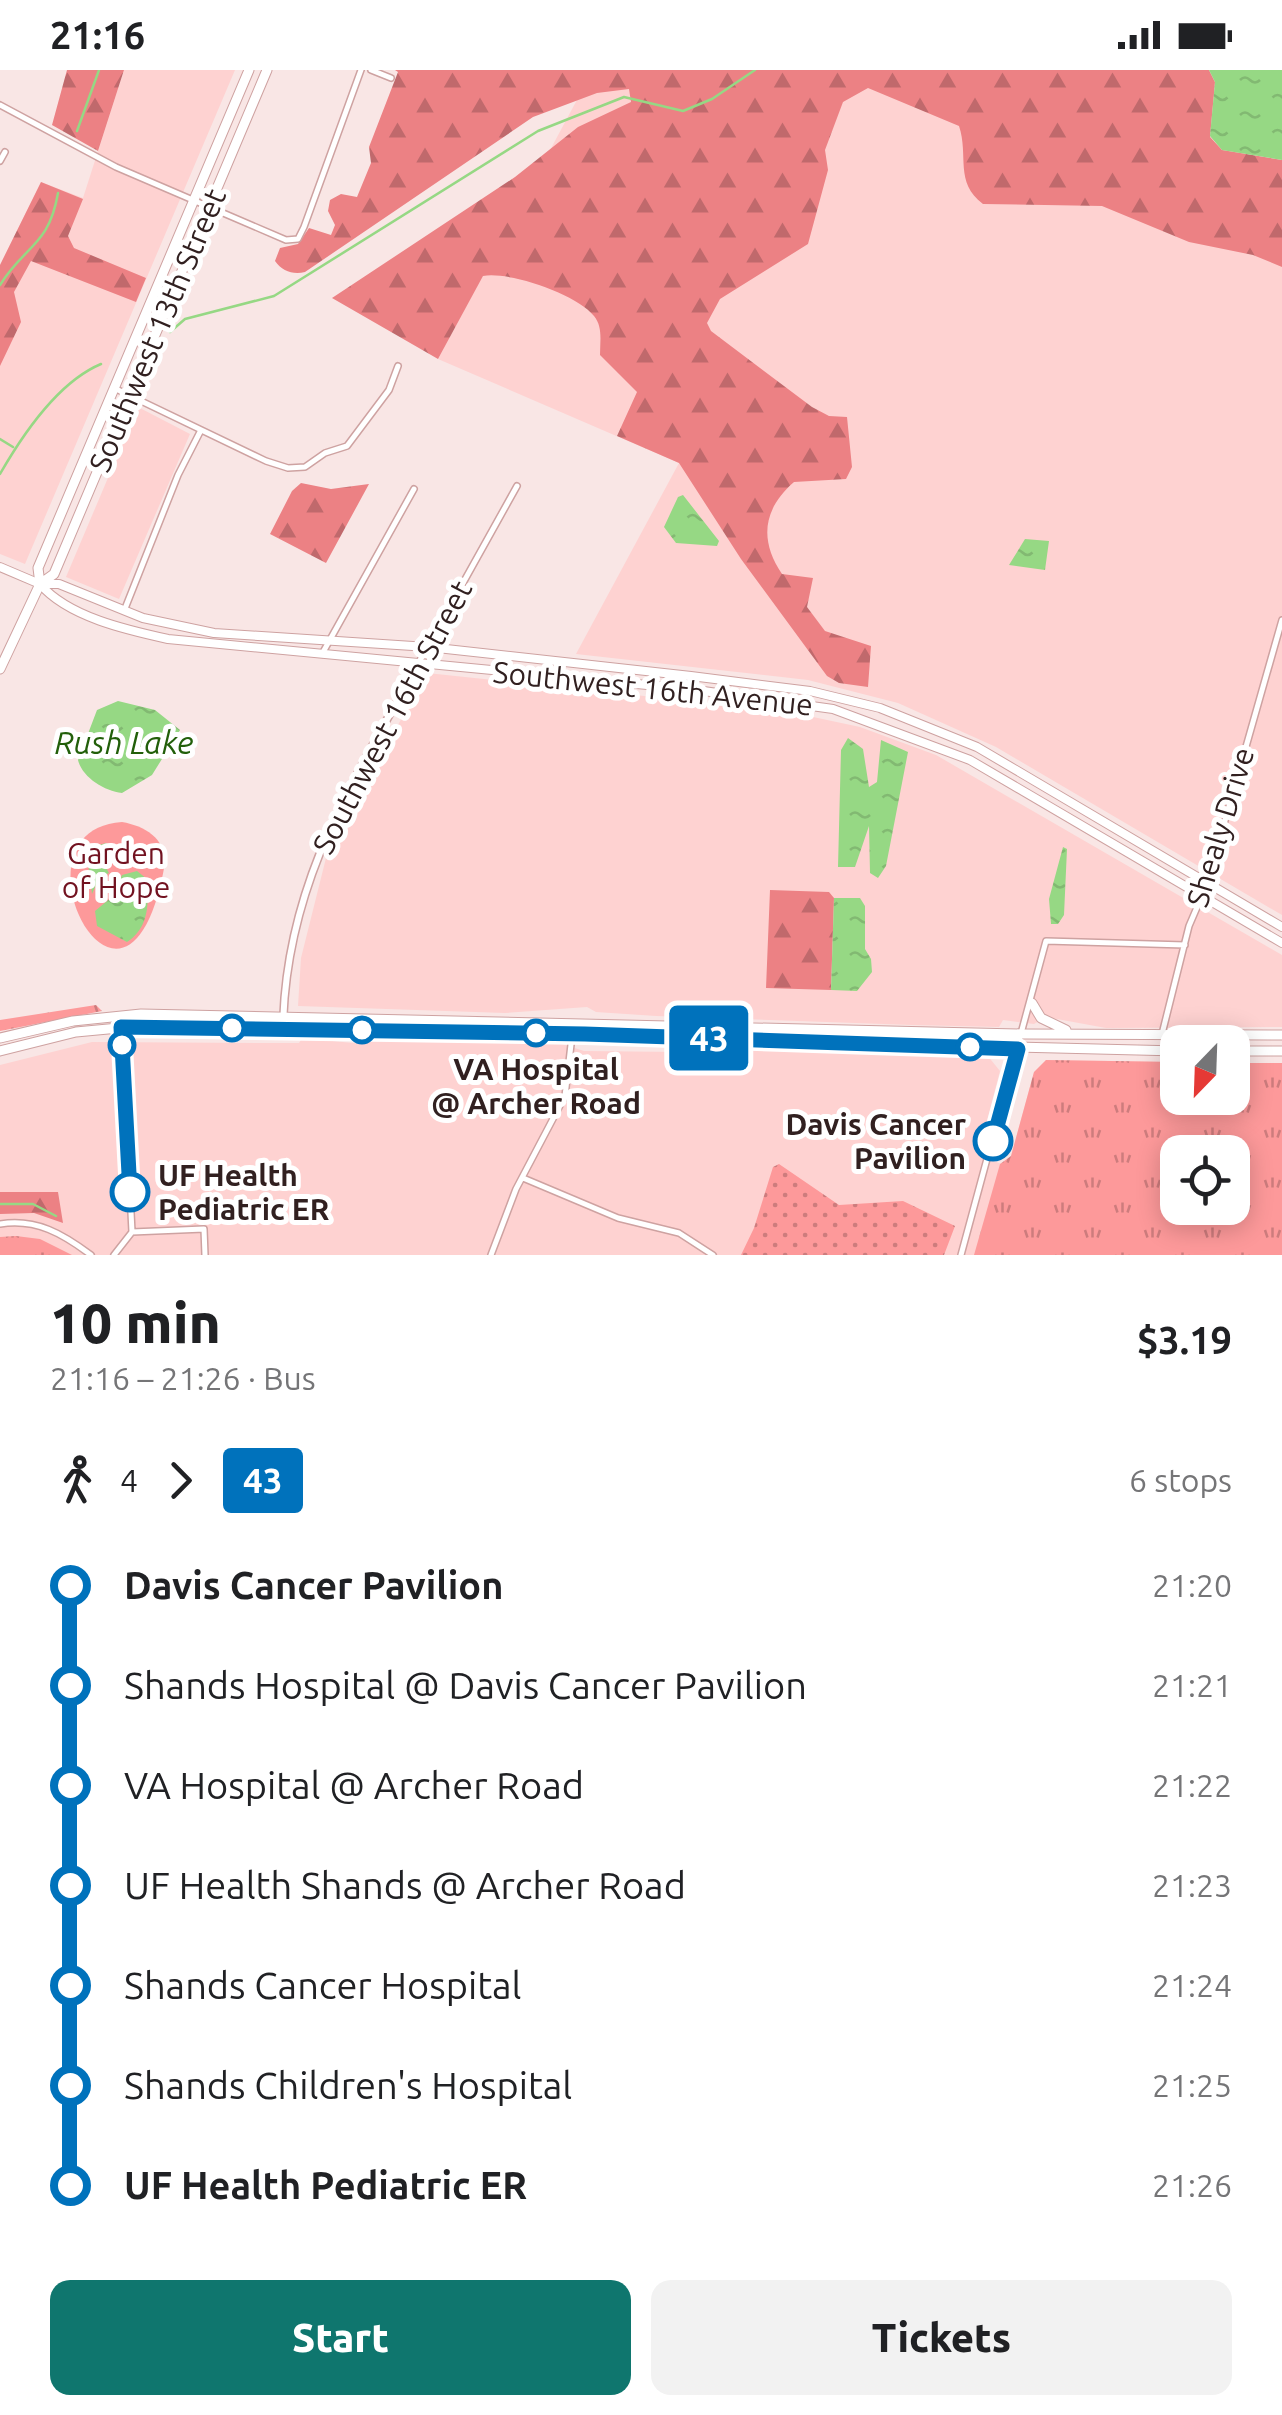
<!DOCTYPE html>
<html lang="en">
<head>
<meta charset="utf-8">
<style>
  :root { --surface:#fff; --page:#f2f2f2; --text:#202124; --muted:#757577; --accent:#0f766e }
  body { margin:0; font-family:Ubuntu,sans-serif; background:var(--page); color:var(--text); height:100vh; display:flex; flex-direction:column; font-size:38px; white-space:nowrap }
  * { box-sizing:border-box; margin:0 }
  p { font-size:32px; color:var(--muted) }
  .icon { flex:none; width:55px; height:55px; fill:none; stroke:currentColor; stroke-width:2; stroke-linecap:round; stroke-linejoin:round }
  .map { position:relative; height:1185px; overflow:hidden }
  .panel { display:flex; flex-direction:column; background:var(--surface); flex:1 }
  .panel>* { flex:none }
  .badge { padding:0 20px; border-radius:8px; font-size:35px; line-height:65px }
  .needle { width:65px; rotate:203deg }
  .fabs { position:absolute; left:1160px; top:955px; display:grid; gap:20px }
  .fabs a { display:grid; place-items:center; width:90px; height:90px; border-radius:20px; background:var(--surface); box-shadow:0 5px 25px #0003; font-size:50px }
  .map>.badge { position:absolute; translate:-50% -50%; box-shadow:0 0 0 5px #fff }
  .legs { display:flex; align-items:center; gap:15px; height:110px; padding:0 50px; font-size:32px }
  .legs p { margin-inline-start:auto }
  .headline { display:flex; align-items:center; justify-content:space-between; height:170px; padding:0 50px }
  h1 { font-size:55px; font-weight:800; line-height:75px }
  .button { display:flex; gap:20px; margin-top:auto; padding:20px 50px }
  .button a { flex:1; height:115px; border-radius:20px; background:var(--accent); color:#fff; font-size:40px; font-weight:800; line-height:115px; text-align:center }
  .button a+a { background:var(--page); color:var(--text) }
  ul { padding:0 50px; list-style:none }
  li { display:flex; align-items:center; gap:35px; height:100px; font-size:38px }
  li i { display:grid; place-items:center; width:15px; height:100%; margin:0 12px; background:currentColor }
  li i::after { content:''; width:25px; height:25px; margin:-12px; border:8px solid; border-radius:50%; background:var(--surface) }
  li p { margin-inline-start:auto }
  li:first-child i { background:linear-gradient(#0000 50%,currentColor 0) }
  li:last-child i { background:linear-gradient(currentColor 50%,#0000 0) }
  .status { display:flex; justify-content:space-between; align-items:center; height:70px; padding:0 50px; background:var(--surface); direction:ltr }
  .status svg { height:28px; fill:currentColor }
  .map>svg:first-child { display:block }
  .built { fill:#fed2d1; fill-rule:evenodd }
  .grass { fill:url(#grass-tufts); fill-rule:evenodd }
  .forest { fill:url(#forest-firs) }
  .park { fill:#fd999a }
  .garden { fill:url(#garden-dots) }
  .water { fill:url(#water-ripples) }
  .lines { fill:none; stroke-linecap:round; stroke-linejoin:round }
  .stream { stroke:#96d884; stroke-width:2.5 }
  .minor-casing { stroke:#cea2a1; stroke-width:8 }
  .tertiary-casing { stroke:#cea2a1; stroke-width:9 }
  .secondary-casing { stroke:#cea2a1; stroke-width:10 }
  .primary-casing { stroke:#cea2a1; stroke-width:11 }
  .minor { stroke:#fff; stroke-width:5 }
  .tertiary { stroke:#fff; stroke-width:6 }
  .secondary { stroke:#fff; stroke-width:8 }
  .primary { stroke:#fff; stroke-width:9 }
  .line-1-casing { stroke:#fff; stroke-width:22 }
  .line-1 { stroke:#0072bc; stroke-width:15 }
  .stop-1-dot { fill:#fff; stroke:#0072bc; stroke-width:5 }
  .labels { text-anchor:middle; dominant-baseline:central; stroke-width:10; stroke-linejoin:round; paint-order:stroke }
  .street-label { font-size:30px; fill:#312020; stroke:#fff }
  .park-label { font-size:30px; fill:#721220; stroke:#fff }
  .stop-label { font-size:30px; font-weight:bold; fill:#312020; stroke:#fff }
  .water-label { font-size:32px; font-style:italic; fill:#225f0a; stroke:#fff }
</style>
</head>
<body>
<div class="status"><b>21:16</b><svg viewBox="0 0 49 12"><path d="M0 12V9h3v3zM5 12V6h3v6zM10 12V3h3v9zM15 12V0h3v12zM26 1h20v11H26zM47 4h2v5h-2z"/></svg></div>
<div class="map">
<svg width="1282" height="1185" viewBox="0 0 1282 1185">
  <defs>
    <pattern id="grass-tufts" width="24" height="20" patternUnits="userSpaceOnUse" patternTransform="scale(2.5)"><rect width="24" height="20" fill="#fd999a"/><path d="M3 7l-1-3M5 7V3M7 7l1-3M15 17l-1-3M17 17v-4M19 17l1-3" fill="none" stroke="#cd7c7d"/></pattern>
    <pattern id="forest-firs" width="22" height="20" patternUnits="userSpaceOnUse" patternTransform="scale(2.5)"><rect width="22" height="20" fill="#ec8184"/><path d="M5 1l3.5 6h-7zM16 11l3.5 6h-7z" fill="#c0696c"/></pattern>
    <pattern id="garden-dots" width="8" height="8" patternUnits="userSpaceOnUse" patternTransform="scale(2.5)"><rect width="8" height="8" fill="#fd999a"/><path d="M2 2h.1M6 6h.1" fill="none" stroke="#cd7c7d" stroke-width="1.8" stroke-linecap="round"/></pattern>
    <pattern id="water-ripples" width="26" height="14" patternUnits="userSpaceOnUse" patternTransform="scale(2.5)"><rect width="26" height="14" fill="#96d884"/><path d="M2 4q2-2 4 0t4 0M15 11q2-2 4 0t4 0" fill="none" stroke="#82b972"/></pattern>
  </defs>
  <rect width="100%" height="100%" fill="#f9e6e5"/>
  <path class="built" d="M124,0H235L25,494L0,484V195L41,112L83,128Z
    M593,0H1209L1245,86L1282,90V845L996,677L898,633L808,610L576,584L679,393L438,289Z
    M138,337L190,364L119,529L66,507Z
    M427,603L785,641L860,657L936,685L1282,885V957L1106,958L1046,947L1034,954L1003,950L999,957L912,955L656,946L596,942L587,937L505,943L298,936L301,888L328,780Z
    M302,968L363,974L377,968L553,971L584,981L681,982L693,977L730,976L987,985L1000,1001L978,1085L1004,1095L1011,1086L1034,1002L1046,990L1177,992L1178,1028H1232L1233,993H1282V1185H0V995L92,972L274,973H299ZM1178,1082H1232V1138H1178Z"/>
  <path class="grass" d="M96,935L102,941L0,961V950Z
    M1046,990L1177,992L1178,1028H1232L1233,993H1282V1185H974L1000,1094L1011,1086L1034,1002ZM1178,1082H1232V1138H1178Z
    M16,1166L40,1169L72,1185H0V1167Z"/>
  <path class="forest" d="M67,0H124L98,81L52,55Z
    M395,0H1209L1215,12L1210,67L1222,80L1282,90V197L1253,185L1189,172L1102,136L983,134C954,112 969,86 959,56L868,18L843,32L825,80L828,100L808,174L720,229L707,253L711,261L812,337L829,346L847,347L852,397L846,409L794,412C763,439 759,470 782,504L813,508L807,537L825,561L871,576L868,617L839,613L827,606L741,489L679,393L617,366L637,322L600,285C600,271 603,257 594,246C577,224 509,201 483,206L438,289L332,228L515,107L578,57L631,32L629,19L597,23L533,47L305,202C293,205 282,201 275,191L280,178L298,174L309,158L331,165L335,155L328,141L330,130L341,124L357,127L371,93L369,77L398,2Z
    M41,112L83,129L68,166L74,178L146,208L136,232L31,191L14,222L21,252L0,296V195Z
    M301,413L331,419L369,414L326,493L270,464L292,421Z
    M770,820L829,822L834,828L831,920L766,918Z
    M0,1122H58L63,1153L34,1143L0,1144Z"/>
  <path class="park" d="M122,752C145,756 165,768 165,793C128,1004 0,760 122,752Z"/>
  <path class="garden" d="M779,1094L839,1135L903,1131L955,1156L944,1185H741L754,1158L773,1097Z"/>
  <path class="water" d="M1209,0H1282V90L1222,80L1210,66L1215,12Z
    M683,425L719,471L717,476L676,473L664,457L678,427Z
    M1025,469L1049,471L1045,500L1009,495Z
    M118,631L155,640L180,660L152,705L122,723C104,721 82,707 78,690L97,640Z
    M848,668L863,679L869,717L877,712L881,670L908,682L886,796L878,808L870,803L869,756L855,797H838L841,680Z
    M106,773L112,780L105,796L109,803L99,808L92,824L87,786L96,776Z
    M1063,777L1067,779L1064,845L1058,854H1051L1049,829Z
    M137,801L147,809C149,833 149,858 127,872L97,856L95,841L113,826L122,805Z
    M834,828H860L865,836V879L871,889L872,902L857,921L831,920Z"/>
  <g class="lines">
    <path class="stream" d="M77,61L99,0
      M0,215C25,175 49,176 58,123
      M170,262L185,249L274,226L538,61L624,27L683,41L712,29L755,0
      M0,369L13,377
      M0,404C23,364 58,312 101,294
      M0,1134H33L56,1146"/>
    <defs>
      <path id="minor" d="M371,0L391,8
        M0,35L116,97L286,170L298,169L304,157L361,0
        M0,91L5,82
        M114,318L266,391L288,398L305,397L325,383L347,376L389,320L398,296
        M124,541L178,405L201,360
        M322,584L414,419
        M419,592L517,416
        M121,945L132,1162
        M1162,964L1189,856L1207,814L1282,550
        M523,1108L618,1148L679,1163L713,1185
        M0,1154C36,1148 63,1164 91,1185
        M132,1162L204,1159L205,1185
        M114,1185L132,1162
        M491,1185L516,1119L565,1026L572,966
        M961,1185L1046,871L1185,875"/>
      <path id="tertiary" d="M283,959C285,816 352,712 419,593"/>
      <path id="secondary" d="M0,497L40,514H59L143,548L214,563L428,577L691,606L810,621L880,638L977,677L1282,857
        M40,514C68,547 127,560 168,569L689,619L833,639L970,690L1282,873"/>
      <path id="primary" d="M40,514L38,498L249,0
        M0,599L40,514L54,504L267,0
        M1032,933L1041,948L1066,960
        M0,968L73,951L141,944L1023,964L1282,965
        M0,981L76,962L140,956L1178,981
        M1232,981H1282"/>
    </defs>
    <use href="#minor" class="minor-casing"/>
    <use href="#tertiary" class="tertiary-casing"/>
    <use href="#secondary" class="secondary-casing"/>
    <use href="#primary" class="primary-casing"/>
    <use href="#minor" class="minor"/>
    <use href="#tertiary" class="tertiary"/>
    <use href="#secondary" class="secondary"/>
    <use href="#primary" class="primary"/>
  </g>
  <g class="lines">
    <defs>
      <path id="line-1" d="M130,1122L121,957L585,964L1018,979L993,1071"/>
    </defs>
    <use href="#line-1" class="line-1-casing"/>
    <use href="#line-1" class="line-1"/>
  </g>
  <g class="stop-1-dot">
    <circle cx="232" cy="958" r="12"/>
    <circle cx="362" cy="960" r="12"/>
    <circle cx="536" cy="963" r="12"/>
    <circle cx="122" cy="975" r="12"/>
    <circle cx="970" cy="977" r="12"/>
    <circle cx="993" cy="1071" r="18"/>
    <circle cx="130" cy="1122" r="18"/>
  </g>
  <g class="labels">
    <g class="street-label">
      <text transform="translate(157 260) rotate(-67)">Southwest 13th Street</text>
      <text transform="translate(653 618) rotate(6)">Southwest 16th Avenue</text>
      <text transform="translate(392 647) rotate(-62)">Southwest 16th Street</text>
      <text transform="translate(1220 757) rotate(-73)">Shealy Drive</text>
    </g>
    <g class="park-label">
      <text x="116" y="783">Garden<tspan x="116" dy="34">of Hope</tspan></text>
    </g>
    <g class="stop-label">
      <text x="536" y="999">VA Hospital<tspan x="536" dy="34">@ Archer Road</tspan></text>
      <text x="966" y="1054" text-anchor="end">Davis Cancer<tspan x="966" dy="34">Pavilion</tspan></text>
      <text x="158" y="1105" text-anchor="start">UF Health<tspan x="158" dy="34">Pediatric ER</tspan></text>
    </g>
    <g class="water-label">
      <text x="124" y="672">Rush Lake</text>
    </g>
  </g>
</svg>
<div class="fabs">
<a><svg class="needle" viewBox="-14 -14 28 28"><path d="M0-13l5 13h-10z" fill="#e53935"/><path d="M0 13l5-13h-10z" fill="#757577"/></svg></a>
<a><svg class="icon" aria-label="locate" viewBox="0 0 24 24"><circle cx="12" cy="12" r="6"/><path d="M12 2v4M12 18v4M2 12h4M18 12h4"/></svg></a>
</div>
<b class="badge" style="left:709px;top:968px;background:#0072bc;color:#fff">43</b>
</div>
<section class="panel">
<div class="headline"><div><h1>10 min</h1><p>21:16 – 21:26 · Bus</p></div><b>$3.19</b></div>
<div class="legs"><svg class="icon" aria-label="walk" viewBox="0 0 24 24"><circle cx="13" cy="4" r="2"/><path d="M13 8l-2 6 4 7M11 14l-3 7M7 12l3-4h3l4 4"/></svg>4<svg class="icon" aria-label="forward" viewBox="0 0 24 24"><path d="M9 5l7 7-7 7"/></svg><b class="badge" style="background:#0072bc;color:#fff">43</b><p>6 stops</p></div>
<ul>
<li><i style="color:#0072bc"></i><b>Davis Cancer Pavilion</b><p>21:20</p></li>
<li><i style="color:#0072bc"></i><span>Shands Hospital @ Davis Cancer Pavilion</span><p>21:21</p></li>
<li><i style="color:#0072bc"></i><span>VA Hospital @ Archer Road</span><p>21:22</p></li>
<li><i style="color:#0072bc"></i><span>UF Health Shands @ Archer Road</span><p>21:23</p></li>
<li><i style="color:#0072bc"></i><span>Shands Cancer Hospital</span><p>21:24</p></li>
<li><i style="color:#0072bc"></i><span>Shands Children's Hospital</span><p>21:25</p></li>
<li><i style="color:#0072bc"></i><b>UF Health Pediatric ER</b><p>21:26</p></li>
</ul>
<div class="button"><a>Start</a><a>Tickets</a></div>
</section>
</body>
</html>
